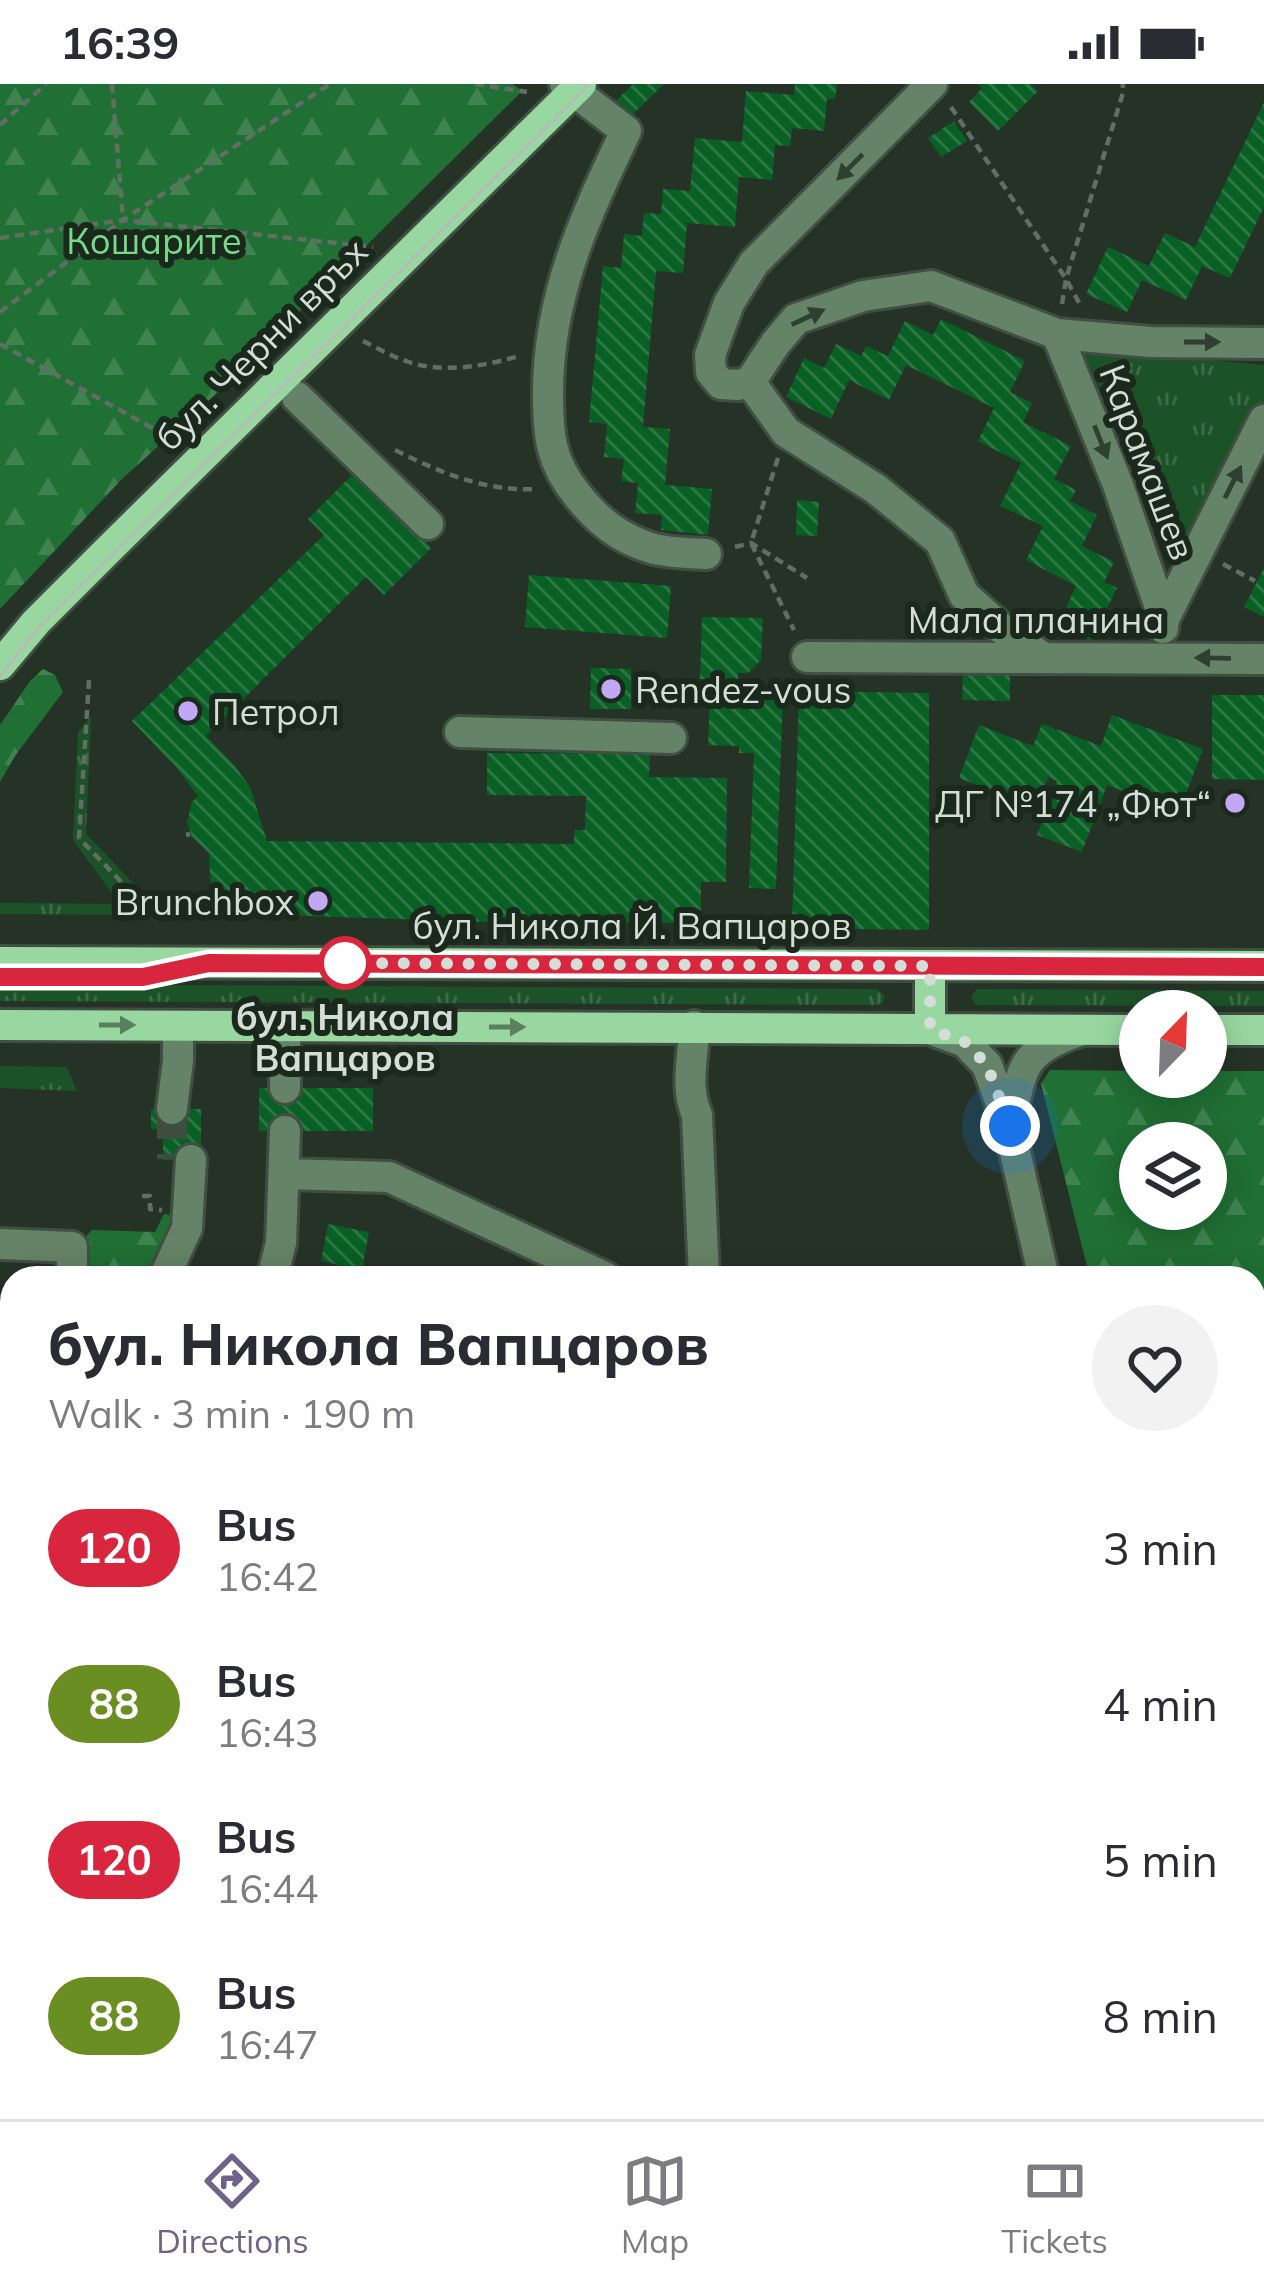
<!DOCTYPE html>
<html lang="en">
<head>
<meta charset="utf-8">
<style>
  :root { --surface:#fff; --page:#f2f2f3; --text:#2b2b33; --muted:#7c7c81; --line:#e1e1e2; --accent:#6e638a }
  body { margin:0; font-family:Mulish,sans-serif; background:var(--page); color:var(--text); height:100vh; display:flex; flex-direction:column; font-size:45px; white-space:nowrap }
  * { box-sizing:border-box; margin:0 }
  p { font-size:39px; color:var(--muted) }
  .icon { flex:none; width:66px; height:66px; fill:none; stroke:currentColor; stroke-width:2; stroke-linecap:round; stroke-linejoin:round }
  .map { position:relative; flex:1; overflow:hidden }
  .side { position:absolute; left:0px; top:1182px; width:1266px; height:855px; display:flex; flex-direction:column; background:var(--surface); border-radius:36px 36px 0 0; box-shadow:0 6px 30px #0003 }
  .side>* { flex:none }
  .badge { padding:0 24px; border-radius:39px; font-size:42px; line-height:78px }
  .needle { width:78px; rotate:23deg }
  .controls { position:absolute; left:1119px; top:906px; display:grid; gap:24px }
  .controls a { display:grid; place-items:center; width:108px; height:108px; border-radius:50%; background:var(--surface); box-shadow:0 6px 30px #0003; font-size:60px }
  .you { position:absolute; width:60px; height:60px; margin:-30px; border:9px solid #fff; border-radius:50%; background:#1a73e8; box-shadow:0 0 0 18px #1a73e833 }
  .map>.badge { position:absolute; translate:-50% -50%; box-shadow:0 0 0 6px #fff }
  .round { display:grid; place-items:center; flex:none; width:126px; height:126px; border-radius:63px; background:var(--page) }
  .overview { display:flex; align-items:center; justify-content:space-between; height:204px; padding:0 48px }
  h1 { font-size:57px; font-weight:800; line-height:90px }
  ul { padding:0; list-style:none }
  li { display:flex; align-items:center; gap:36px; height:156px; padding:0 48px }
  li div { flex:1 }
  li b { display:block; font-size:45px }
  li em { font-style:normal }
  li .badge { min-width:132px; font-weight:700; text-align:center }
  .status { display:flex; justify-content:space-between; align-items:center; height:84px; padding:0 60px; background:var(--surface); direction:ltr }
  .status svg { height:33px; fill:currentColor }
  .dock { display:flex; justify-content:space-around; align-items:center; height:168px; border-top:3px solid var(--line); background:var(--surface); font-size:33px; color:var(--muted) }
  .dock a { display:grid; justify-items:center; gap:6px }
  .dock .selected { color:var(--accent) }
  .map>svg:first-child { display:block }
  .grass { fill:url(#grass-tufts) }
  .forest { fill:url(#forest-firs); fill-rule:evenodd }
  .building { fill:url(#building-back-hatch) }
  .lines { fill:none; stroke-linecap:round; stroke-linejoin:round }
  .minor-tunnel { stroke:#3f4d40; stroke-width:30; stroke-dasharray:30 15; stroke-linecap:butt }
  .minor-casing { stroke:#414e42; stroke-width:36 }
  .major-casing { stroke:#414e42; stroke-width:36 }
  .path { stroke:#626e63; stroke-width:4.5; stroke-dasharray:9 6; stroke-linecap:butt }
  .minor { stroke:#658368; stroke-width:30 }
  .major { stroke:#98d8a0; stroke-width:30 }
  .tram { stroke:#b3bdb4; stroke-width:3 }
  .oneway { fill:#2e4030 }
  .oneway2 { fill:#5a805e }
  .line-casing { stroke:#fff; stroke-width:27 }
  .line { stroke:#d7263d; stroke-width:18 }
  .walk { stroke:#d5ded6; stroke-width:12; stroke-dasharray:0 21.6 }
  .poi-dot { fill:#c0a8f4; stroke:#1b291d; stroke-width:4.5 }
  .stop-dot { fill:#fff; stroke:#d7263d; stroke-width:6 }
  .labels { text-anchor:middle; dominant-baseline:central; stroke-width:12; stroke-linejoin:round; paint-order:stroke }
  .park-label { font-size:36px; fill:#76da88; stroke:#1b291d }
  .street-label { font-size:36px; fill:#d5ded6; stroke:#1b291d }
  .poi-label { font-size:36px; fill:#d5ded6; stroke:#1b291d; text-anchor:start }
  .stop-label { font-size:36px; font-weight:bold; fill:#d5ded6; stroke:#1b291d }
</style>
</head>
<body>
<div class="status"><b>16:39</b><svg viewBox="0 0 49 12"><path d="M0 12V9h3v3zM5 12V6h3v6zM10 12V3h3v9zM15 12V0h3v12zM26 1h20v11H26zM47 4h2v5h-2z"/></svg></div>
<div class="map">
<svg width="1264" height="2035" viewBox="0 0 1264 2035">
  <defs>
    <pattern id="grass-tufts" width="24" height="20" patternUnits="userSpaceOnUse" patternTransform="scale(3)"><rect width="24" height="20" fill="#1c5228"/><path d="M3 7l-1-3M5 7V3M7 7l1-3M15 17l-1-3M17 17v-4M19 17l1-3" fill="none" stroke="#3c6a46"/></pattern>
    <pattern id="forest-firs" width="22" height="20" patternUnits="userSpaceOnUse" patternTransform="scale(3)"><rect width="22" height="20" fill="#206f34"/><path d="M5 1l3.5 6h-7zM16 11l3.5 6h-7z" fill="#408351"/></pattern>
    <pattern id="building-back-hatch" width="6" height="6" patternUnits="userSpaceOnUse" patternTransform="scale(3)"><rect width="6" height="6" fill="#096025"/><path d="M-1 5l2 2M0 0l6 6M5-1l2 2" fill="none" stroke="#2c7644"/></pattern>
  </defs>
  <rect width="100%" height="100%" fill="#253326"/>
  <path class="grass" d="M1081,265L1264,281V317L1179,476L1141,388Z
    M91,632L86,750L161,828L158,831L0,830V819L120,820L73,756L78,648Z
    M0,900L877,905L885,912L883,918L877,921L0,917Z
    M977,905L1264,907V922L976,921L971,913Z
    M0,982L67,983L77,1007L0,1004Z"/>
  <path class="forest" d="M0,0H513L522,7L228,299L122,395L0,525Z
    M43,585L55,591L63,608L15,672L0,698V641L30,597Z
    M1050,986L1140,987V993H1206V987H1264V1257L1254,1256V1194H1090L1041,1000ZM1140,1059H1206V1125H1140Z
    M164,1130L173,1132L174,1141L148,1194H86L87,1151L92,1146L155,1148Z
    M389,2025H828L827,2035H396Z"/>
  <path class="building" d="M633,0H664L631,32L616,17Z
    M795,0H837L835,15H827L824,47L792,44L790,62L775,61L772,96L739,93L735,143L687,139L683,189L656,187L643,343L670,345L665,401L712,405L708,451L661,446L662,431L635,429L638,399L621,397L624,375L604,373L607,340L589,338L603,182L621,184L624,150L642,152L644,129L661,130L663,105L690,107L695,54L742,58L746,7L794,11Z
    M978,0H1030L1038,7L998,47L969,18L982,4Z
    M1264,18V123L1230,194L1202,182L1186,216L1142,196L1127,228L1086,210L1108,163L1149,182L1165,149L1195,163Z
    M954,37L967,57L941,73L928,54Z
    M941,235L1025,277L1010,308L1032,319L1023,338L1071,362L1054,395L1076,406L1070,417L1097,431L1082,462L1114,478L1104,498L1117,504L1091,557L1080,552L1085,543L1062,532L1076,502L1026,476L1043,442L1000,422L1021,379L978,357L994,324L906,281L889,316L849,296L831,335L786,313L804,274L824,284L836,260L861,272L866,262L888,272L905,237L933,251Z
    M355,388L431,464L384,511L366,493L206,652L234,681L250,703L267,757L574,760V746H585L586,712L487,711V669L650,670L649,693L727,694L726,798H701V839L486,838L218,829V812L211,813L209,769L192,753L187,738L192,718L198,712L176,683L132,637L324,451L308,435Z
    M797,416L819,418L817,452L796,451Z
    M1264,484V533L1244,523Z
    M529,491L671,502L667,554L525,543Z
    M702,533L763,534L761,576L748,589H738V596L700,595Z
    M591,584L631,585V625H590Z
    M963,588L1010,590V617L962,616Z
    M741,607L783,608L776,805L749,804L754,669H739V662L708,661L710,616L741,617Z
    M799,607L929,609V846L792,844Z
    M1212,611H1264V696L1212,695Z
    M1112,631L1203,665L1179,728L1107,701L1082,768L1037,751L1057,697L1048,693L1037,724L959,694L979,641L1033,662L1042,640L1101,662Z
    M259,1004H373V1047H259Z
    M151,1025H201V1076H163V1045H151Z
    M328,1140L369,1148L362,1186L321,1177Z
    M12,1625V1974L0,1995V1646Z
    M28,2025H232L226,2035H46Z"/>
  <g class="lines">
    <path class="minor-tunnel" d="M172,1025V1075"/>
    <defs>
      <path id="minor" d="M565,0L626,47C585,133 548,212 548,309C548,351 550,378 578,412C598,437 619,454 651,464C668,469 688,469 706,470
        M932,0L754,179L729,219L710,271L711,288L721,300L738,301L750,298L775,260L796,235L863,212L931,202L1057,250L1151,258L1264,259
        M1057,250L1118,401L1164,535
        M750,298L786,348L876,405L940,457L964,511L1002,545L1044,574
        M297,313L428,440
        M1163,544L1164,535L1264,336
        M807,573L1264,575
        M460,648L671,654
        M694,942C694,974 684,1001 697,1031L704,1194
        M932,946L965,958L987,981L1009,1042L1044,1194
        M285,1004V943
        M172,1025L178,976V942
        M1009,1042C1023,982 1020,967 1082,946
        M284,1090L389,1093L607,1194
        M0,1160L72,1163V1194
        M164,1194L187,1144L191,1076
        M272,1194L281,1159L285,1047
        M0,1366L12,1351
        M1254,1380L1264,1382
        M0,1595L12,1574
        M1254,1775L1264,1781
        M9,2035L15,2025"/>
      <path id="major" d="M0,581L36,538L106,468L581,0
        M0,878L1264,882
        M930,882V945
        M0,941L1140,946
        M1206,946H1264"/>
    </defs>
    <use href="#minor" class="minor-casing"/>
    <use href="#major" class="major-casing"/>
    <path class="path" d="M112,0L123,136
      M475,0L527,8
      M951,23L1066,195L1082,224
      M0,41L46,0
      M0,154L123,136L373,163
      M1062,220L1066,195L1122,12L1123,0
      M0,228L123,136L330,0
      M363,257C377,264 391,272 406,277C441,290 485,282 519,272
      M0,260L174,356
      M395,366C441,389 486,408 538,405
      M778,374L751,459L794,546
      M735,463L751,459L807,494
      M1223,480L1255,497
      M89,596L79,754L157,835
      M186,751L190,750
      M180,810L191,836
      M142,1112H150V1125L162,1126
      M0,1287L12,1303
      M1254,1617L1264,1614
      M1254,1635L1264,1641
      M1220,2025L1227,2035"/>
    <use href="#minor" class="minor"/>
    <use href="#major" class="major"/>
    <path class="tram" d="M0,592L40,542L590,0"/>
  </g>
  <defs><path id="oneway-solid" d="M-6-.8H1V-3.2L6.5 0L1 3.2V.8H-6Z" transform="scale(3)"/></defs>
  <g class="oneway">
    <use href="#oneway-solid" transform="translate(850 83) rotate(135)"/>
    <use href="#oneway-solid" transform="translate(808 233) rotate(-25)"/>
    <use href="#oneway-solid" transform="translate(1202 258)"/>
    <use href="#oneway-solid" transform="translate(1101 358) rotate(68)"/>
    <use href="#oneway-solid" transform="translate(1233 398) rotate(-63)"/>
    <use href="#oneway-solid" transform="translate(1213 574) rotate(-179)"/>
  </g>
  <g class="oneway2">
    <use href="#oneway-solid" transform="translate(117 941)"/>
    <use href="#oneway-solid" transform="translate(507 943)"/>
  </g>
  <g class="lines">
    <defs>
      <path id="line" d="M0,893H143L209,879L1264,883"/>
    </defs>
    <use href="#line" class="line-casing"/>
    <use href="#line" class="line"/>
    <path class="walk" d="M345,879H342L930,882V945L965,958L987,981L1010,1042"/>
  </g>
  <g class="poi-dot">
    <circle cx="611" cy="605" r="12"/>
    <circle cx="188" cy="627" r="12"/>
    <circle cx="1235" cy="719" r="12"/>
    <circle cx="318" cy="817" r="12"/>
  </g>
  <circle class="stop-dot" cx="345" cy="879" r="24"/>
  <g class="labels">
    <g class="park-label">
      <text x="154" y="156">Кошарите</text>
    </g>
    <g class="street-label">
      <text transform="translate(261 260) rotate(-45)">бул. Черни връх</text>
      <text transform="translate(1148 378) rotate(69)">Карамашев</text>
      <text x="1036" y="535">Мала планина</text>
      <text x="632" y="841">бул. Никола Й. Вапцаров</text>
    </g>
    <g class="poi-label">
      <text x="635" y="605">Rendez-vous</text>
      <text x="212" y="627">Петрол</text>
      <text x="1211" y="719" text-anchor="end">ДГ №174 „Фют“</text>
      <text x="294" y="817" text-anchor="end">Brunchbox</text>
    </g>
    <g class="stop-label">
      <text x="345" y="932">бул. Никола<tspan x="345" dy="41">Вапцаров</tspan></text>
    </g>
  </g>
</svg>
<div class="controls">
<a><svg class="needle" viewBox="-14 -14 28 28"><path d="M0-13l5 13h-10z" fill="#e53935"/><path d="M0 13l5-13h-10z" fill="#7c7c81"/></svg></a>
<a><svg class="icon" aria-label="layers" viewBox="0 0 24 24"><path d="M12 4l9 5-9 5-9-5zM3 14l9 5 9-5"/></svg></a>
</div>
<div class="you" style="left:1010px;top:1042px"></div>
<section class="side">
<div class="overview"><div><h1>бул. Никола Вапцаров</h1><p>Walk · 3 min · 190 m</p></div><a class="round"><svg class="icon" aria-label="heart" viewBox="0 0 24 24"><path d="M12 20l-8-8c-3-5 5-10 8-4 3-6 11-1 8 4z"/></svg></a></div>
<ul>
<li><span class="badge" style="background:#d7263d;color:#fff">120</span><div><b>Bus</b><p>16:42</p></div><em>3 min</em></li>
<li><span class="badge" style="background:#6b8e23;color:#fff">88</span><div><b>Bus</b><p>16:43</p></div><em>4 min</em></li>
<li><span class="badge" style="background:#d7263d;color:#fff">120</span><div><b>Bus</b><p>16:44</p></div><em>5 min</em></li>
<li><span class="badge" style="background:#6b8e23;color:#fff">88</span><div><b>Bus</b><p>16:47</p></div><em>8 min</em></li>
</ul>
</section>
</div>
<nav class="dock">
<a class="selected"><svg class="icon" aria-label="directions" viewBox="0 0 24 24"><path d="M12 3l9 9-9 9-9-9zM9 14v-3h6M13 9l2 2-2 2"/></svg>Directions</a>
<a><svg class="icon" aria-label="map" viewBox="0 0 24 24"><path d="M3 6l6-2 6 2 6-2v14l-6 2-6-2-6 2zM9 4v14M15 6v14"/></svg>Map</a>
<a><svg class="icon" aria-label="tickets" viewBox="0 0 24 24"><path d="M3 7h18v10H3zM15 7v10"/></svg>Tickets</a>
</nav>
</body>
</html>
